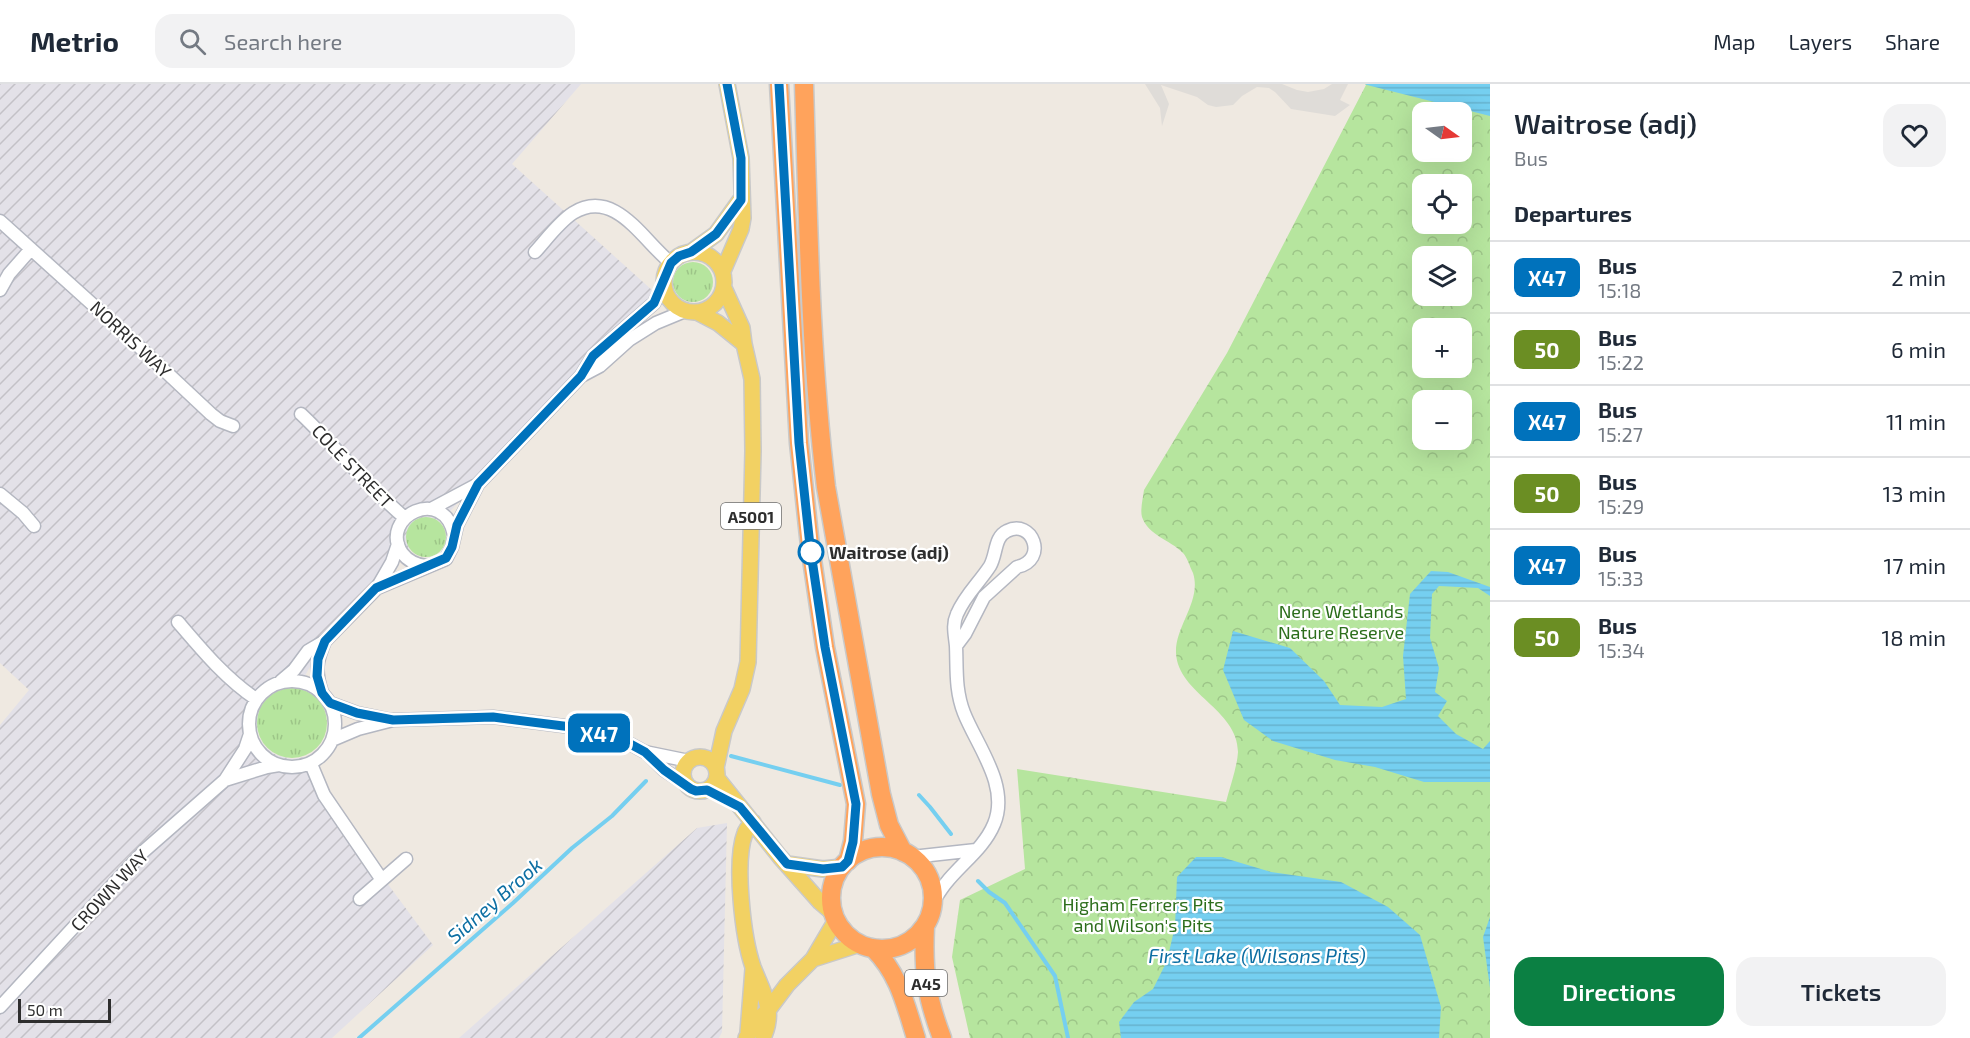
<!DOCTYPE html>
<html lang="en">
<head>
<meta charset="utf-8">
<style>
  :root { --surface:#fff; --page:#f2f2f3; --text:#1f2937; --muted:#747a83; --line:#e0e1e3; --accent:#0b8043 }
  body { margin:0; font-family:"Exo 2",sans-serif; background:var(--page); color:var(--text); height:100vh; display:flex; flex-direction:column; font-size:22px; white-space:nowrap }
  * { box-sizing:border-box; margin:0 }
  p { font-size:20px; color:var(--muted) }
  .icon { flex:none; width:33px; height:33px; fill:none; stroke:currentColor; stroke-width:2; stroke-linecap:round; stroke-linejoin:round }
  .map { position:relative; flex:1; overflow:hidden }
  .drawer { display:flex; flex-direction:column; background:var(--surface); width:480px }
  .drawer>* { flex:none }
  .badge { padding:0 12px; border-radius:9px; font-size:21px; line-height:39px }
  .needle { width:39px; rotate:104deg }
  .tools { position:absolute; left:1412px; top:18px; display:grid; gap:12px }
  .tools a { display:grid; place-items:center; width:60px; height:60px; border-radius:12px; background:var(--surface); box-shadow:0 6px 24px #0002; font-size:30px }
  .scale { position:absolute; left:18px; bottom:15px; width:93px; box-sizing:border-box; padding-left:6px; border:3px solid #2e2e2e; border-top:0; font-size:16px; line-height:21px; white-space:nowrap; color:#2e2e2e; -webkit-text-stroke:4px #fff; paint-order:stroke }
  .map>.badge { position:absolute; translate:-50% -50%; box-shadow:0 0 0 3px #fff }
  h2 { padding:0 24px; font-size:22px; line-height:54px }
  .round { display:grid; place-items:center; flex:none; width:63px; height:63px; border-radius:18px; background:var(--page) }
  .overview { display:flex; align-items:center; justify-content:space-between; height:102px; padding:0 24px }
  h1 { font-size:28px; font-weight:600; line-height:45px }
  .button { display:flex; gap:12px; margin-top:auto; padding:12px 24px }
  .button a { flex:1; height:69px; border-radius:18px; background:var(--accent); color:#fff; font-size:24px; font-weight:600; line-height:69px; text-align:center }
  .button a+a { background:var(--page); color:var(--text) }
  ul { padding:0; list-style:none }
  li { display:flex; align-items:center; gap:18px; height:72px; padding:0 24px; border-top:2px solid var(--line) }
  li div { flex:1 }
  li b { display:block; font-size:22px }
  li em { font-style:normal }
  li .badge { min-width:66px; font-weight:700; text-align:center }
  header { display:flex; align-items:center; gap:36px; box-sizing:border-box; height:84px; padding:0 30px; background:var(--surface); border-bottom:2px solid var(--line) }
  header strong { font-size:28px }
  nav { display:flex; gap:33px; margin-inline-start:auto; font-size:21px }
  .search { width:420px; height:54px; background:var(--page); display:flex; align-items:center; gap:15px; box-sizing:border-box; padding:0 21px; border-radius:18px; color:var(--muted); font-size:22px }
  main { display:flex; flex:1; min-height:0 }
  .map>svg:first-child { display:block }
  .industrial { fill:url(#industrial-furrows) }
  .grass { fill:url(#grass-tufts) }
  .forest { fill:url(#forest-crowns); fill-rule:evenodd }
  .plaza { fill:#dfdcd8 }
  .water { fill:url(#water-rules) }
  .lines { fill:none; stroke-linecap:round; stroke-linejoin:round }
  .stream { stroke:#75cff0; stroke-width:4 }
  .minor-casing { stroke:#b4b7c1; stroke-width:15 }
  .major-casing { stroke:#c9c9c9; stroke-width:18 }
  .highway-casing { stroke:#c9c9c9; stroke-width:21 }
  .minor { stroke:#fff; stroke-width:12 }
  .major { stroke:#f2d163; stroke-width:15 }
  .highway { stroke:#ffa35c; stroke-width:18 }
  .line-casing { stroke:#fff; stroke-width:14 }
  .line { stroke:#0072bc; stroke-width:9 }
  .stop-dot { fill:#fff; stroke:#0072bc; stroke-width:3 }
  .labels { text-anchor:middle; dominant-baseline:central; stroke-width:4.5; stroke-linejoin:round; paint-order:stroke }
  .shield { fill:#fff; stroke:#6d6d6d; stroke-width:1.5 }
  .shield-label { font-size:16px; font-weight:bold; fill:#2e2e2e }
  .street-label { font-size:18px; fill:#2e2e2e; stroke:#fff }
  .stop-label { font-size:18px; font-weight:bold; fill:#2e2e2e; stroke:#fff; text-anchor:start }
  .park-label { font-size:18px; fill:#2c6e1b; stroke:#fff }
  .water-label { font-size:20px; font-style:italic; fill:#0d6fa3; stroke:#fff }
</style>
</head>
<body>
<header>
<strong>Metrio</strong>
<div class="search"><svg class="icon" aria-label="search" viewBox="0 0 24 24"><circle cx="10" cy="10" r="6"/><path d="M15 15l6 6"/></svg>Search here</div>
<nav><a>Map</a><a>Layers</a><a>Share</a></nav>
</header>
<main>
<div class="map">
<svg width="1490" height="954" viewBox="0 0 1490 954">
  <defs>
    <pattern id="industrial-furrows" width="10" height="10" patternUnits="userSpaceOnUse" patternTransform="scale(1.5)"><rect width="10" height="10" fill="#e3e1e8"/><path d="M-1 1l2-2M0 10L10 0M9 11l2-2" fill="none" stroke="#c3c1c7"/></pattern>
    <pattern id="grass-tufts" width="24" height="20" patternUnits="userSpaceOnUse" patternTransform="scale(1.5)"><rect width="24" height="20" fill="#b6e59e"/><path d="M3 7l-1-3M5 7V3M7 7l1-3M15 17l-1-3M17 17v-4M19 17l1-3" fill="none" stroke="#9dc588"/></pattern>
    <pattern id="forest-crowns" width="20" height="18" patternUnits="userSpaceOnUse" patternTransform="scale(1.5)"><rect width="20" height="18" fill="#b6e59e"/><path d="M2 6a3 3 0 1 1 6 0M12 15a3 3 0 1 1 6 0" fill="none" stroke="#9dc588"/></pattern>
    <pattern id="water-rules" width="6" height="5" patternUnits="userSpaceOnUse" patternTransform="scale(1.5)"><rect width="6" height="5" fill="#75cff0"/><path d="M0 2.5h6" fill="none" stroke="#66b2ce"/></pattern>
  </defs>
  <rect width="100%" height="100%" fill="#efe9e1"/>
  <path class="industrial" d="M0,0H581L512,80L663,216L624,248L571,297L440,438L430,433L406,457L410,465L329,549L298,604H284L257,650L265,663L276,671L292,675L305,673L324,714L433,861L332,954H0V641L29,606L0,579Z
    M727,739L722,948L719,954H459L697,744Z"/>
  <path class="grass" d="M673 198a20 20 0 1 1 40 0a20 20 0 1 1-40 0Z
    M406 453a20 20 0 1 1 40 0a20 20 0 1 1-40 0Z
    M257 639a35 35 0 1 1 70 0a35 35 0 1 1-70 0Z"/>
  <path class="forest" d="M1365,0H1490V954H970L952,873L960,816L1025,785L1017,685L1226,718C1230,702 1237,684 1238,668C1238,625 1178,610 1176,569C1175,542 1202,517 1193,489C1190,483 1187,473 1183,469C1169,455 1149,452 1142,433C1140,426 1143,414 1144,406L1227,269L1366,1ZM1422,28H1461V68H1422ZM1422,100H1461V140H1422ZM1422,172H1461V212H1422ZM1422,244H1461V284H1422ZM1422,316H1461V356H1422Z"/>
  <path class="plaza" d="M1145,0H1282L1297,6L1308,8L1324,5L1332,0H1348L1340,16L1350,21L1335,32L1291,25L1275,8L1269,4L1257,3L1242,12L1233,21L1216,23L1208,21L1197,13L1161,1L1169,20L1162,42L1160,24Z"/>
  <path class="water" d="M1365,0H1490V32L1367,1Z
    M1431,487L1448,488L1490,503V512L1478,504L1439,502L1432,510L1430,554L1439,584L1435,608L1447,617L1438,632L1456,650L1483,665L1490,657V698H1424L1375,683L1335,676L1273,657L1244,636L1223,586L1233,547L1290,564L1324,597L1340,621L1382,623L1406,615L1403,572L1410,510Z
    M1196,773H1221L1271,788L1341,798L1388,823L1420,851L1441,923L1439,954H1121L1119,938L1134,918L1153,905L1167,877L1175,842L1177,793Z
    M1490,833V904L1483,853Z"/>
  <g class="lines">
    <path class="stream" d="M731,672L840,701
      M919,711L930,723L951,750
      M978,797L989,808L1005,819L1055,892L1068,954
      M359,954L513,819L572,764L612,732L646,697"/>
    <defs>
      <path id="minor" d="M0,137L132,256L211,330L220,337L233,342
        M535,168C546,156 559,138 573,129C615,103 643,157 671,179
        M0,206L9,190L31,165
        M583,291L600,282L629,256L656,239L685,227
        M301,330C337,364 367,402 405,434
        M0,410L23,429L34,442
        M431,425L478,400L581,292L593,272L654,219L664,200
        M426,482C417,481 408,477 402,469C378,433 444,400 454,451
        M377,504L446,475L452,463L457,441L478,400
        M178,538C202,566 225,594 256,615
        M249 640a43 43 0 1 1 86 0a43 43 0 1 1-86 0Z
        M281,597L294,586L308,567L325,557L377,504L392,478L398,460
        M322,609C315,587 316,578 325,557
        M330,619L357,629L391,636
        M332,656L358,645L393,636L493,633L587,645L621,655L645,668L689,677
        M646,668L664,686L687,701
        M311,680L324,711L382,796
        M225,696L267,683L279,681
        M912,773L976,766
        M360,815L406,775
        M933,818C937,812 941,805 946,799C962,779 984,764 994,740C1010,702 977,662 964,629C955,606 957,585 956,562C955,551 952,541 957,530C965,511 979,499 990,482C997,470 994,453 1007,447C1032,434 1049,476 1017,483L984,513L965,550L956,562
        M0,923L144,767L225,696L245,665L250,650"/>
      <path id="major" d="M664 198a30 30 0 1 1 60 0a30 30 0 1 1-60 0Z
        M691,168L716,150L741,115
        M723,187L741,145L743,134L741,74L727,0
        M697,228L718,239L744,260
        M683 690a17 17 0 1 1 34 0a17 17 0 1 1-34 0Z
        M716,684L724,647L742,605L748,578L753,367L752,295L744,260L742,244L724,204
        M717,694L780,773L820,818L834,830
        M753,738C750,741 746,745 745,749C734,778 743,854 753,883C763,909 776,926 763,954
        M787,780L823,785L842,783
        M813,875L860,860
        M748,948L753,885
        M746,954L755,939L769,925L787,901L813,875L836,836"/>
      <path id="highway" d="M779,0L799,359L810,462L825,563L856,720L853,757L848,777
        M804,0C808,134 810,269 826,403L881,710L889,741L903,768
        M831 814a51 51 0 1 1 102 0a51 51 0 1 1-102 0Z
        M925,842C923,887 926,912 942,954
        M873,864C899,890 905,919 916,954"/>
    </defs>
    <use href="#minor" class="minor-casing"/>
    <use href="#major" class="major-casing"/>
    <use href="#highway" class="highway-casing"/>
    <use href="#minor" class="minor"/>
    <use href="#major" class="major"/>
    <use href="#highway" class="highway"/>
  </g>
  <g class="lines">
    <defs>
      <path id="line" d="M727,0L741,74V116L716,150L691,168L679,172L671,179L654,219L593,272L581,292L478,400L457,441L452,463L446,474L376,504L325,557L318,575L317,592L322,609L330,619L357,629L393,636L493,633L587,645L621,655L645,668L664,686L691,705L696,707L707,706L740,723L787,780L823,785L842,783L848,777L853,758L856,720L825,563L810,462L799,359L779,0"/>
    </defs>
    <use href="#line" class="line-casing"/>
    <use href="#line" class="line"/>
  </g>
  <circle class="stop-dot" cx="811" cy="468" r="12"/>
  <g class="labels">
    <g class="shield">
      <rect x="721" y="419" width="60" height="26" rx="4.5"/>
      <rect x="905" y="886" width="42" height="26" rx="4.5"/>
    </g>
    <g class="shield-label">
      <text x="751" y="432">A5001</text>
      <text x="926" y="899">A45</text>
    </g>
    <g class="street-label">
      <text transform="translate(131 255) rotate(43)">NORRIS WAY</text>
      <text transform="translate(353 382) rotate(46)">COLE STREET</text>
      <text transform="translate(109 806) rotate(-47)">CROWN WAY</text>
    </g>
    <g class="stop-label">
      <text x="829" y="468">Waitrose (adj)</text>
    </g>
    <g class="park-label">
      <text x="1341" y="527">Nene Wetlands<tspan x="1341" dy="21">Nature Reserve</tspan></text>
      <text x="1143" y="820">Higham Ferrers Pits<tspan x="1143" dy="21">and Wilson's Pits</tspan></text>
    </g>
    <g class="water-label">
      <text transform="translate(494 816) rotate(-41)">Sidney Brook</text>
      <text x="1257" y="871">First Lake (Wilsons Pits)</text>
    </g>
  </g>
</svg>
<div class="tools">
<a><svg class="needle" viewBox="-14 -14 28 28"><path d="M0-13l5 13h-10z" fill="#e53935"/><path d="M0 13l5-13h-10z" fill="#747a83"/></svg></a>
<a><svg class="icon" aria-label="locate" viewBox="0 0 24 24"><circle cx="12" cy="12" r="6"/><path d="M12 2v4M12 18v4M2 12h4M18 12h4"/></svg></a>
<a><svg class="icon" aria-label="layers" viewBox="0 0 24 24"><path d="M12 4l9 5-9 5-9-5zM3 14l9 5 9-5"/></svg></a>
<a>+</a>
<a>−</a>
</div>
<div class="scale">50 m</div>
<b class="badge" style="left:599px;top:649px;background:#0072bc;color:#fff">X47</b>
</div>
<section class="drawer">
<div class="overview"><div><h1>Waitrose (adj)</h1><p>Bus</p></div><a class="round"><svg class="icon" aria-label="heart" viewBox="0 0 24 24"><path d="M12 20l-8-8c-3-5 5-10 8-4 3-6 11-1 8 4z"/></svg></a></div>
<h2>Departures</h2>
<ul>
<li><span class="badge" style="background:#0072bc;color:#fff">X47</span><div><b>Bus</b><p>15:18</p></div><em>2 min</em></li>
<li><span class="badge" style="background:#6b8e23;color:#fff">50</span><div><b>Bus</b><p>15:22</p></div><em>6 min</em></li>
<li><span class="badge" style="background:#0072bc;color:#fff">X47</span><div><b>Bus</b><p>15:27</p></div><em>11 min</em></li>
<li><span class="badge" style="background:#6b8e23;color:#fff">50</span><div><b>Bus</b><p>15:29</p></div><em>13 min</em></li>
<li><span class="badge" style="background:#0072bc;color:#fff">X47</span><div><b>Bus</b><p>15:33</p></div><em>17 min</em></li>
<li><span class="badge" style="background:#6b8e23;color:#fff">50</span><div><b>Bus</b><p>15:34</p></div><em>18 min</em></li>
</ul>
<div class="button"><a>Directions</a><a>Tickets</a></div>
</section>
</main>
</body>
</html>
